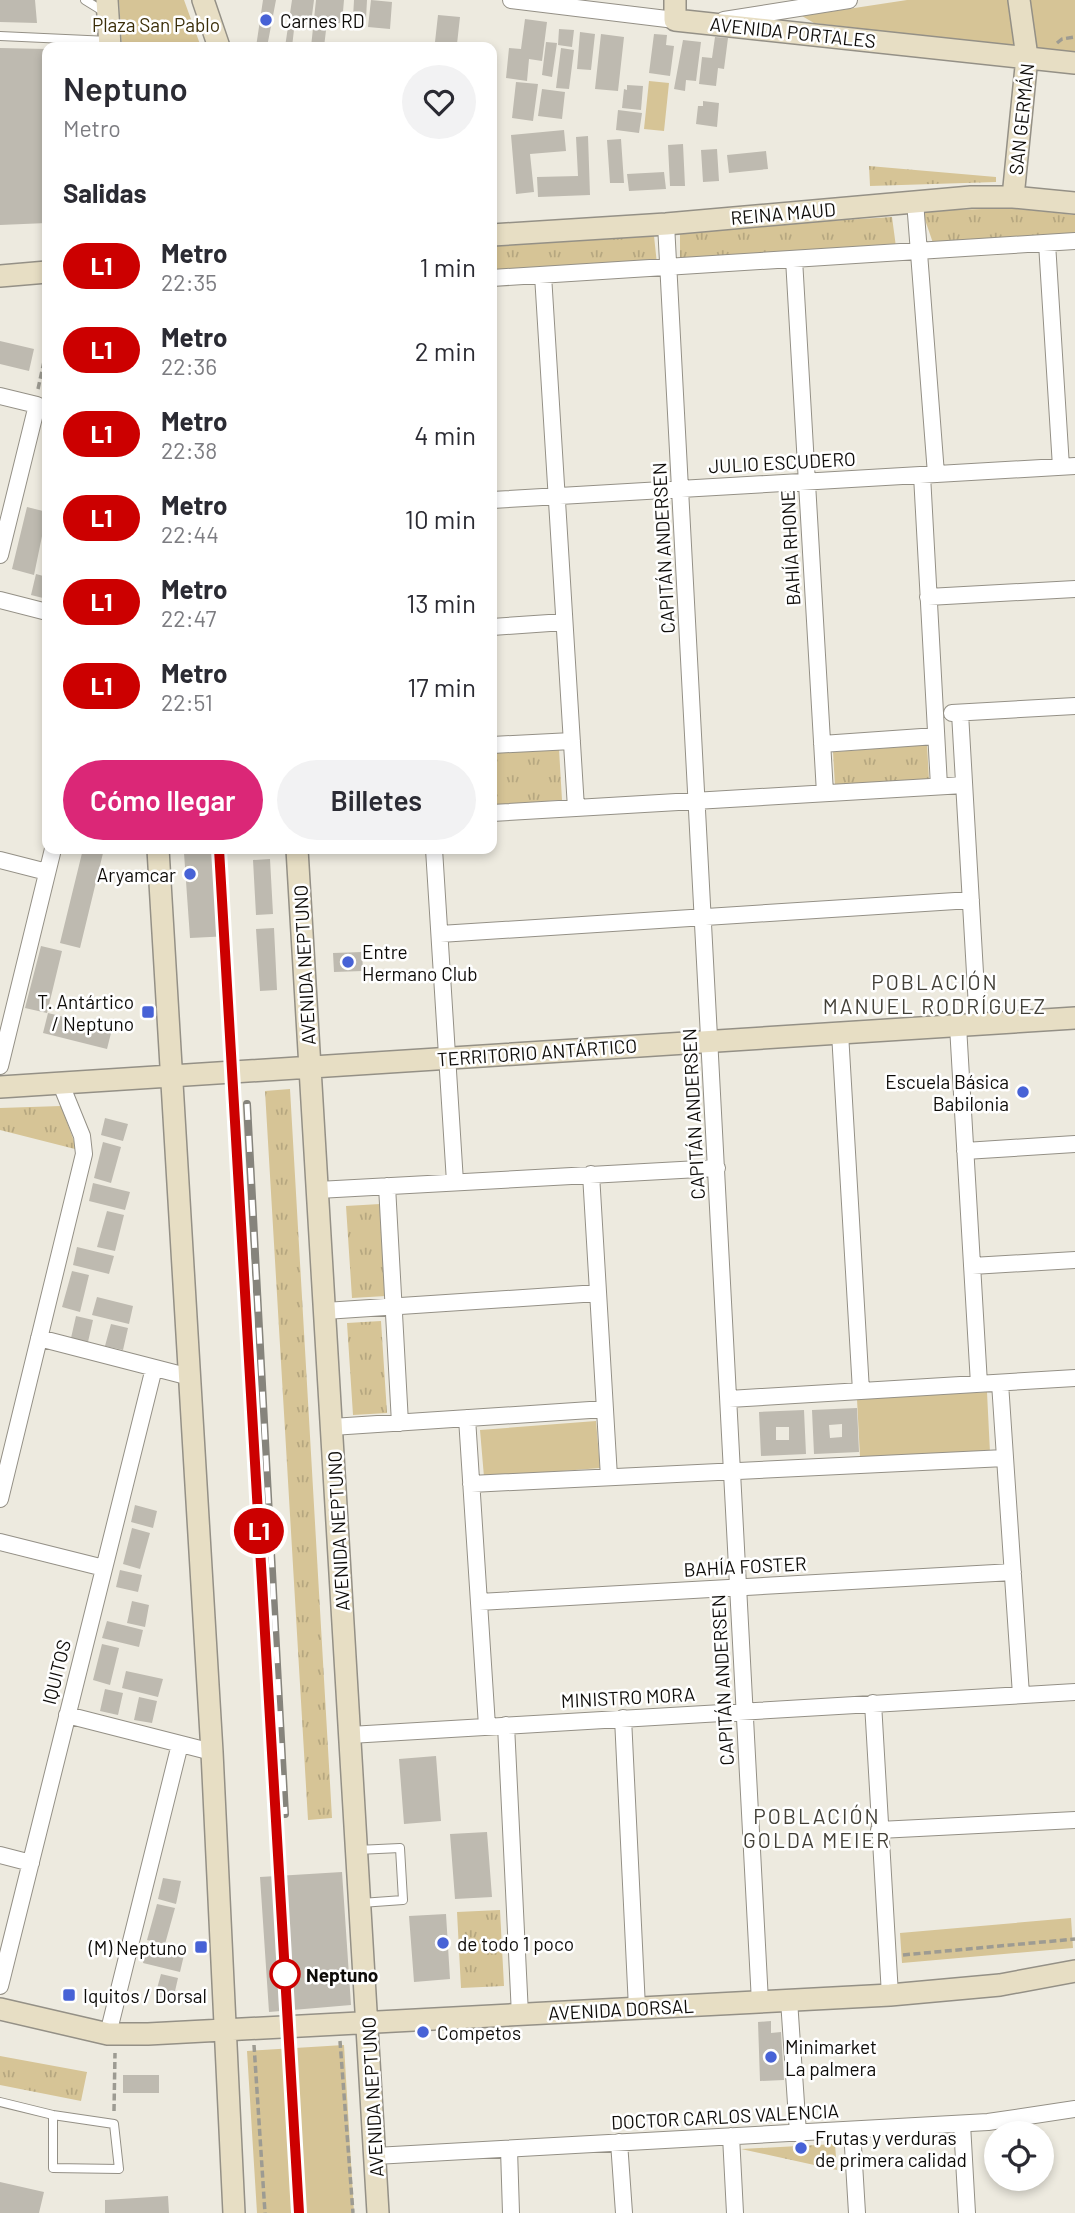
<!DOCTYPE html>
<html lang="es">
<head>
<meta charset="utf-8">
<style>
  :root { --surface:#fff; --page:#f2f2f3; --text:#2b2b33; --muted:#7c7c81; --accent:#db2777 }
  body { margin:0; font-family:Barlow,sans-serif; background:var(--page); color:var(--text); height:100vh; display:flex; flex-direction:column; font-size:26px; white-space:nowrap }
  * { box-sizing:border-box; margin:0 }
  p { font-size:23px; color:var(--muted) }
  .icon { flex:none; width:38px; height:38px; fill:none; stroke:currentColor; stroke-width:2; stroke-linecap:round; stroke-linejoin:round }
  .map { position:relative; flex:1; overflow:hidden }
  .sheet { position:absolute; left:42px; top:42px; width:455px; height:812px; display:flex; flex-direction:column; background:var(--surface); border-radius:14px; box-shadow:0 4px 10px #0003 }
  .sheet>* { flex:none }
  .badge { padding:0 14px; border-radius:23px; font-size:24px; line-height:46px }
  .buttons { position:absolute; left:984px; top:2121px; display:grid; gap:14px }
  .buttons a { display:grid; place-items:center; width:70px; height:70px; border-radius:50%; background:var(--surface); box-shadow:0 4px 10px #0003; font-size:35px }
  .map>.badge { position:absolute; translate:-50% -50%; box-shadow:0 0 0 4px #fff }
  h2 { padding:0 21px; font-size:26px; line-height:63px }
  .round { display:grid; place-items:center; flex:none; width:74px; height:74px; border-radius:37px; background:var(--page) }
  .summary { display:flex; align-items:center; justify-content:space-between; height:119px; padding:0 21px }
  h1 { font-size:33px; font-weight:600; line-height:52px }
  .action { display:flex; gap:14px; margin-top:auto; padding:14px 21px }
  .action a { flex:1; height:80px; border-radius:42px; background:var(--accent); color:#fff; font-size:28px; font-weight:600; line-height:80px; text-align:center }
  .action a+a { background:var(--page); color:var(--text) }
  ul { padding:0; list-style:none }
  li { display:flex; align-items:center; gap:21px; height:84px; padding:0 21px }
  li div { flex:1 }
  li b { display:block; font-size:26px }
  li em { font-style:normal }
  li .badge { min-width:77px; font-weight:700; text-align:center }
  .map>svg:first-child { display:block }
  .grass { fill:url(#grass-tufts) }
  .green { fill:#d6c496 }
  .building { fill:#bebab0; fill-rule:evenodd }
  .lines { fill:none; stroke-linecap:round; stroke-linejoin:round }
  .lane-casing { stroke:#949086; stroke-width:10 }
  .street-casing { stroke:#949086; stroke-width:18 }
  .secondary-casing { stroke:#949086; stroke-width:24 }
  .path { stroke:#9d9b92; stroke-width:3.5; stroke-dasharray:7 3.5; stroke-linecap:butt }
  .lane { stroke:#fff; stroke-width:8 }
  .street { stroke:#fff; stroke-width:16 }
  .secondary { stroke:#e7dec4; stroke-width:21 }
  .rail-casing { stroke:#86847c; stroke-width:8 }
  .rail { stroke:#fff; stroke-width:5; stroke-dasharray:16; stroke-linecap:butt }
  .line-casing { stroke:#fff; stroke-width:16 }
  .line { stroke:#c00; stroke-width:10 }
  .poi-dot { fill:#4762d6; stroke:#fff; stroke-width:2.5 }
  .stop-dot { fill:#fff; stroke:#c00; stroke-width:3.5 }
  .labels { text-anchor:middle; dominant-baseline:central; stroke-width:5; stroke-linejoin:round; paint-order:stroke }
  .poi-label { font-size:19px; fill:#0e0c09; stroke:#fff; text-anchor:start }
  .park-label { font-size:19px; fill:#3c2f0a; stroke:#fff }
  .street-label { font-size:19px; fill:#0e0c09; stroke:#fff }
  .stop-label { font-size:19px; font-weight:bold; fill:#0e0c09; stroke:#fff; text-anchor:start }
  .neighbourhood-label { font-size:21px; letter-spacing:2px; fill:#434038; stroke:#fff }
</style>
</head>
<body>
<div class="map">
<svg width="1075" height="2213" viewBox="0 0 1075 2213">
  <defs>
    <pattern id="grass-tufts" width="24" height="20" patternUnits="userSpaceOnUse" patternTransform="scale(1.75)"><rect width="24" height="20" fill="#d6c496"/><path d="M3 7l-1-3M5 7V3M7 7l1-3M15 17l-1-3M17 17v-4M19 17l1-3" fill="none" stroke="#b6a780"/></pattern>
  </defs>
  <rect width="100%" height="100%" fill="#edeadf"/>
  <path class="grass" d="M869,166L996,177V182L870,186Z
    M1011,208L1075,215V237L933,243L922,211Z
    M892,217L896,247L680,262V230Z
    M654,236L657,264L492,275V246Z
    M927,745L929,780L835,786L833,752Z
    M559,749L562,800L492,805V752Z
    M290,1089L332,1818L308,1820L265,1091Z
    M61,1106L75,1144V1149L0,1130V1108Z
    M380,1204L386,1296L352,1298L346,1206Z
    M381,1321L387,1413L353,1415L347,1323Z
    M500,1910L504,1986L461,1988L457,1912Z
    M0,2056L87,2072L81,2101L0,2085Z
    M835,2144L837,2170L741,2149Z"/>
  <path class="green" d="M119,0H184L201,47H122Z
    M907,0H1075V53L814,23L802,16Z
    M649,81L669,83L664,131L644,129Z
    M987,1392L990,1453L860,1457L857,1399Z
    M596,1421L600,1468L484,1477L480,1430Z
    M1071,1918L1073,1948L902,1963L900,1933Z
    M344,2045L354,2213H257L247,2051Z"/>
  <path class="building" d="M0,0H35L37,23L0,22Z
    M263,0H276L267,47H256Z
    M292,0H314L311,23L295,21L292,47H285Z
    M316,0H344L342,23L327,22L324,47H311Z
    M354,0H367L366,19L353,18Z
    M371,0L392,2L390,29L368,27Z
    M438,15L460,17L457,44L435,42Z
    M525,19L547,22L542,61L529,59L527,81L506,78L509,48L521,49Z
    M559,29L574,30L572,47L558,45Z
    M580,32L595,34L591,70L577,69Z
    M601,34L624,37L618,91L595,89Z
    M654,34L667,35L666,45L674,46L670,76L649,73Z
    M715,37L728,38L724,69L718,68L716,86L699,84L702,57L712,58Z
    M683,40L701,42L696,81L686,80L685,91L674,89Z
    M546,42L557,43L552,77L542,75Z
    M0,48L47,49V223L0,225Z
    M561,48L574,50L569,89L556,88Z
    M516,82L538,84L533,121L512,118Z
    M627,85L643,86L641,110L622,108L624,89L627,90Z
    M542,89L565,92L562,119L538,116Z
    M703,101L719,103L717,127L696,124L698,106H703Z
    M618,110L642,113L639,133L616,130Z
    M564,130L566,151L530,154L534,192L516,194L511,135Z
    M588,136L590,195L538,197L537,177L578,176L576,137Z
    M621,139L624,183H610L607,140Z
    M683,144L685,186H670L668,145Z
    M717,149L719,181L703,182L701,150Z
    M766,151L768,169L729,173L727,155Z
    M664,172L666,189L629,191L627,174Z
    M0,341L34,349L29,371L0,364Z
    M27,507L47,512L34,575L12,569Z
    M36,574L47,577V599L31,595Z
    M83,849H104L80,948L60,943Z
    M225,850L230,936L190,938L184,853Z
    M270,859L273,914L256,915L253,860Z
    M274,928L277,990L260,991L256,929Z
    M41,946L62,951L47,1013L25,1008Z
    M362,952L363,971L334,972L333,953Z
    M48,1013L112,1029L107,1049L43,1033Z
    M105,1118L128,1124L123,1141L101,1135Z
    M103,1142L121,1147L111,1183L94,1178Z
    M93,1183L130,1192L125,1210L89,1201Z
    M107,1211L124,1215L115,1251L97,1247Z
    M77,1247L114,1256L109,1274L73,1265Z
    M72,1271L89,1275L80,1312L62,1307Z
    M97,1297L133,1306L129,1324L92,1315Z
    M76,1316L93,1320L88,1342L71,1338Z
    M111,1324L128,1328L123,1350L105,1346Z
    M857,1408L859,1452L814,1454L812,1410ZM842,1424V1437L830,1438L829,1425Z
    M804,1410L806,1454L761,1456L759,1412ZM776,1427H789V1440H776Z
    M135,1505L157,1511L153,1528L131,1522Z
    M132,1528L150,1533L140,1569L123,1564Z
    M120,1570L142,1575L138,1592L116,1587Z
    M132,1601L149,1605L145,1627L127,1623Z
    M107,1621L143,1630L139,1647L102,1638Z
    M102,1644L119,1648L110,1685L93,1680Z
    M126,1671L163,1679L158,1697L122,1688Z
    M105,1689L123,1693L118,1715L100,1711Z
    M139,1697L157,1701L152,1723L134,1720Z
    M436,1756L441,1821L404,1824L399,1759Z
    M487,1832L492,1897L455,1899L450,1834Z
    M342,1872L351,2005L269,2012L260,1877Z
    M163,1878L181,1881L176,1904L158,1899Z
    M157,1904L175,1908L165,1944L147,1940Z
    M446,1914L450,1979L414,1982L409,1916Z
    M147,1946L184,1955L180,1972L143,1963Z
    M161,1974L178,1978L173,2000L155,1996Z
    M771,2021V2033L781,2032L784,2080L760,2081L758,2022Z
    M123,2075H159V2093H123Z
    M796,2143H805L806,2152H797Z
    M0,2182L44,2192L39,2213H0Z
    M168,2196L169,2213H105V2200Z"/>
  <g class="lines">
    <defs>
      <path id="lane" d="M85,0L106,13
        M0,36L109,41
        M357,1850L400,1848L403,1900L361,1903
        M0,2102L53,2115L114,2124L119,2169L53,2168V2115"/>
      <path id="street" d="M511,0L675,20
        M724,20L849,0
        M915,201L936,474
        M666,224L760,2002
        M1047,243L1061,467
        M794,259L825,793
        M543,275L576,808
        M492,278L1075,241
        M0,396L37,405L0,555
        M922,475L939,786
        M492,500L1075,466
        M928,597L1075,589
        M0,600L47,612
        M492,627L564,622
        M952,713L1075,706
        M960,713L978,1025
        M822,744L936,736
        M492,745L572,741
        M492,813L964,785
        M434,849L455,1182
        M0,860L47,872
        M440,934L971,900
        M958,1026L979,1384
        M840,1033L861,1391
        M0,1066L53,849
        M965,1151L1075,1144
        M591,1174L609,1477
        M387,1186L400,1423
        M318,1190L717,1168
        M972,1266L1075,1260
        M325,1311L598,1293
        M39,1338L190,1377
        M1000,1383L1021,1695
        M729,1399L1075,1378
        M467,1418L487,1726
        M332,1427L605,1409
        M471,1484L1005,1458
        M0,1499L84,1154L82,1136L60,1082
        M0,1542L104,1568
        M479,1602L1013,1572
        M873,1703L890,1995
        M67,1715L212,1752
        M623,1718L637,2008
        M506,1725L520,2015
        M350,1735L1075,1692
        M879,1830L1075,1820
        M0,1855L31,1863
        M0,1986L154,1368
        M789,2000L798,2133
        M108,2034L180,1744
        M962,2124L967,2213
        M852,2130L857,2213
        M731,2136L735,2213
        M619,2142L624,2213
        M509,2149L511,2213
        M375,2156L988,2122L1075,2109"/>
      <path id="secondary" d="M107,0L110,47
        M203,0L219,47
        M675,0V20L1075,63
        M1013,197L1027,57L1019,0
        M492,235L666,224L971,197H1013L1075,203
        M0,276L47,272
        M158,849L212,1752L234,2213
        M297,849L378,2213
        M0,1087L1075,1018
        M0,2009L108,2034H148L890,1995L1000,1985L1075,1971"/>
    </defs>
    <use href="#lane" class="lane-casing"/>
    <use href="#street" class="street-casing"/>
    <use href="#secondary" class="secondary-casing"/>
    <path class="path" d="M1057,43L1062,39L1075,37
      M38,389L47,348
      M903,1955L1075,1939
      M340,2041L353,2213
      M254,2045L265,2213
      M114,2111L115,2053"/>
    <use href="#lane" class="lane"/>
    <use href="#street" class="street"/>
    <use href="#secondary" class="secondary"/>
    <defs>
      <path id="rail" d="M247,1104L285,1814
        M235,1105L274,1807"/>
    </defs>
    <use href="#rail" class="rail-casing"/>
    <use href="#rail" class="rail"/>
  </g>
  <g class="lines">
    <defs>
      <path id="line" d="M219,849L299,2213"/>
    </defs>
    <use href="#line" class="line-casing"/>
    <use href="#line" class="line"/>
  </g>
  <g class="poi-dot">
    <circle cx="266" cy="20" r="7"/>
    <circle cx="190" cy="874" r="7"/>
    <circle cx="348" cy="962" r="7"/>
    <rect x="141" y="1005" width="14" height="14" rx="3.5"/>
    <circle cx="1023" cy="1092" r="7"/>
    <circle cx="443" cy="1943" r="7"/>
    <rect x="194" y="1940" width="14" height="14" rx="3.5"/>
    <rect x="62" y="1988" width="14" height="14" rx="3.5"/>
    <circle cx="423" cy="2032" r="7"/>
    <circle cx="771" cy="2057" r="7"/>
    <circle cx="801" cy="2148" r="7"/>
  </g>
  <circle class="stop-dot" cx="285" cy="1974" r="14"/>
  <g class="labels">
    <g class="poi-label">
      <text x="280" y="20">Carnes RD</text>
      <text x="176" y="874" text-anchor="end">Aryamcar</text>
      <text x="362" y="951">Entre<tspan x="362" dy="22">Hermano Club</tspan></text>
      <text x="134" y="1001" text-anchor="end">T. Antártico<tspan x="134" dy="22">/ Neptuno</tspan></text>
      <text x="1009" y="1081" text-anchor="end">Escuela Básica<tspan x="1009" dy="22">Babilonia</tspan></text>
      <text x="457" y="1943">de todo 1 poco</text>
      <text x="187" y="1947" text-anchor="end">(M) Neptuno</text>
      <text x="83" y="1995">Iquitos / Dorsal</text>
      <text x="437" y="2032">Competos</text>
      <text x="785" y="2046">Minimarket<tspan x="785" dy="22">La palmera</tspan></text>
      <text x="815" y="2137">Frutas y verduras<tspan x="815" dy="22">de primera calidad</tspan></text>
    </g>
    <g class="park-label">
      <text x="156" y="24">Plaza San Pablo</text>
    </g>
    <g class="street-label">
      <text transform="translate(793 32) rotate(6)">AVENIDA PORTALES</text>
      <text transform="translate(1021 119) rotate(-84)">SAN GERMÁN</text>
      <text transform="translate(783 213) rotate(-5)">REINA MAUD</text>
      <text transform="translate(782 462) rotate(-3)">JULIO ESCUDERO</text>
      <text transform="translate(663 548) rotate(-93)">CAPITÁN ANDERSEN</text>
      <text transform="translate(790 548) rotate(-93)">BAHÍA RHONE</text>
      <text transform="translate(304 965) rotate(-93)">AVENIDA NEPTUNO</text>
      <text transform="translate(537 1052) rotate(-4)">TERRITORIO ANTÁRTICO</text>
      <text transform="translate(693 1114) rotate(-93)">CAPITÁN ANDERSEN</text>
      <text transform="translate(338 1531) rotate(-93)">AVENIDA NEPTUNO</text>
      <text transform="translate(745 1566) rotate(-3)">BAHÍA FOSTER</text>
      <text transform="translate(56 1672) rotate(-76)">IQUITOS</text>
      <text transform="translate(722 1680) rotate(-93)">CAPITÁN ANDERSEN</text>
      <text transform="translate(628 1697) rotate(-3)">MINISTRO MORA</text>
      <text transform="translate(621 2009) rotate(-3)">AVENIDA DORSAL</text>
      <text transform="translate(372 2097) rotate(-93)">AVENIDA NEPTUNO</text>
      <text transform="translate(725 2116) rotate(-3)">DOCTOR CARLOS VALENCIA</text>
    </g>
    <g class="stop-label">
      <text x="306" y="1974">Neptuno</text>
    </g>
    <g class="neighbourhood-label">
      <text x="935" y="981">POBLACIÓN<tspan x="935" dy="24">MANUEL RODRÍGUEZ</tspan></text>
      <text x="817" y="1815">POBLACIÓN<tspan x="817" dy="24">GOLDA MEIER</tspan></text>
    </g>
  </g>
</svg>
<div class="buttons">
<a><svg class="icon" aria-label="locate" viewBox="0 0 24 24"><circle cx="12" cy="12" r="6"/><path d="M12 2v4M12 18v4M2 12h4M18 12h4"/></svg></a>
</div>
<b class="badge" style="left:259px;top:1531px;background:#c00;color:#fff">L1</b>
<section class="sheet">
<div class="summary"><div><h1>Neptuno</h1><p>Metro</p></div><a class="round"><svg class="icon" aria-label="heart" viewBox="0 0 24 24"><path d="M12 20l-8-8c-3-5 5-10 8-4 3-6 11-1 8 4z"/></svg></a></div>
<h2>Salidas</h2>
<ul>
<li><span class="badge" style="background:#c00;color:#fff">L1</span><div><b>Metro</b><p>22:35</p></div><em>1 min</em></li>
<li><span class="badge" style="background:#c00;color:#fff">L1</span><div><b>Metro</b><p>22:36</p></div><em>2 min</em></li>
<li><span class="badge" style="background:#c00;color:#fff">L1</span><div><b>Metro</b><p>22:38</p></div><em>4 min</em></li>
<li><span class="badge" style="background:#c00;color:#fff">L1</span><div><b>Metro</b><p>22:44</p></div><em>10 min</em></li>
<li><span class="badge" style="background:#c00;color:#fff">L1</span><div><b>Metro</b><p>22:47</p></div><em>13 min</em></li>
<li><span class="badge" style="background:#c00;color:#fff">L1</span><div><b>Metro</b><p>22:51</p></div><em>17 min</em></li>
</ul>
<div class="action"><a>Cómo llegar</a><a>Billetes</a></div>
</section>
</div>
</body>
</html>
